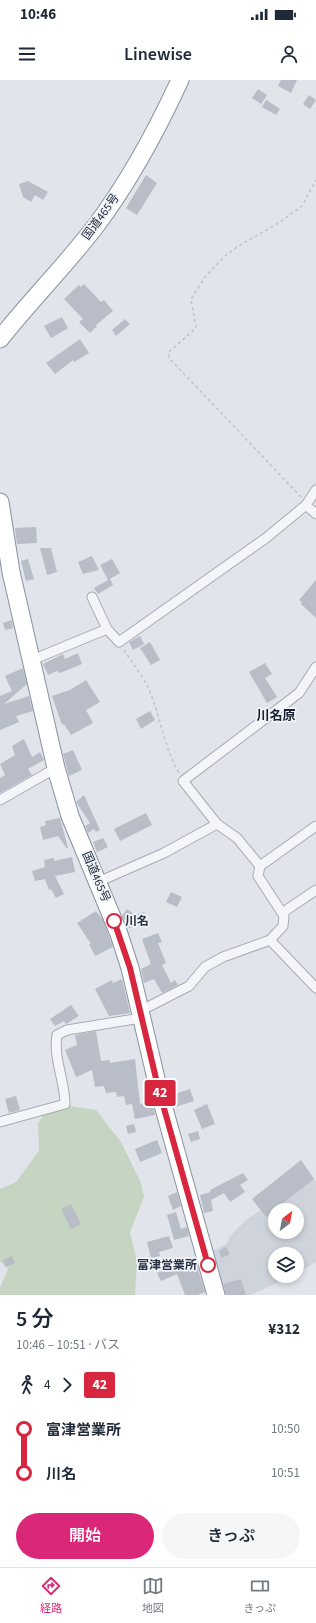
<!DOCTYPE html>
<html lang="ja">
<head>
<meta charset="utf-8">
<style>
  :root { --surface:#fff; --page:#f6f6f7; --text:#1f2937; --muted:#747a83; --line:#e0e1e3; --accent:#db2777 }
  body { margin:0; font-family:"Source Sans 3","Noto Sans JP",sans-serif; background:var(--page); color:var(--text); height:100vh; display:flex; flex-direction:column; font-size:15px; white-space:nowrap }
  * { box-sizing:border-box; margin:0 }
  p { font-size:13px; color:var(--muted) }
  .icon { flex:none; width:22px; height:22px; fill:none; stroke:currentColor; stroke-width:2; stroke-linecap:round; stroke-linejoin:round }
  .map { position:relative; height:1215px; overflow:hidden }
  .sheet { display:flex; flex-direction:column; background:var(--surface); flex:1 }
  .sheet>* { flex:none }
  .badge { padding:0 8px; border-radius:3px; font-size:14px; line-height:26px }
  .needle { width:26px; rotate:32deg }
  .buttons { position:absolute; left:268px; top:1123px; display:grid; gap:8px }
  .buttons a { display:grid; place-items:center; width:36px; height:36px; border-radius:50%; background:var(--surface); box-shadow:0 2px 6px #0003; font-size:20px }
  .map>.badge { position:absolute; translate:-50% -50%; box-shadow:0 0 0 2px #fff }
  .legs { display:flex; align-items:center; gap:6px; height:44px; padding:0 16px; font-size:13px }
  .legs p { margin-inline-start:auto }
  .headline { display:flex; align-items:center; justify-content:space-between; height:68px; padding:0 16px }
  h1 { font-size:22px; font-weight:600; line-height:30px }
  .action { display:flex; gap:8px; margin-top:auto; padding:8px 16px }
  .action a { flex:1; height:46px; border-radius:24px; background:var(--accent); color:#fff; font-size:16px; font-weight:600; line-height:46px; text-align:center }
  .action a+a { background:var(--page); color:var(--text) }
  ul { padding:0 16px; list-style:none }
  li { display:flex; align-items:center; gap:14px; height:44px; font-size:15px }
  li i { display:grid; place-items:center; width:6px; height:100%; margin:0 5px; background:currentColor }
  li i::after { content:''; width:10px; height:10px; margin:-5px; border:3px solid; border-radius:50%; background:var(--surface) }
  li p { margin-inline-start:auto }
  li:first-child i { background:linear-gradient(#0000 50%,currentColor 0) }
  li:last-child i { background:linear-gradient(currentColor 50%,#0000 0) }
  .status { display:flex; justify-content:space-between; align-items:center; height:28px; padding:0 20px; background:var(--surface); direction:ltr }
  .status svg { height:11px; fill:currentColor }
  header { display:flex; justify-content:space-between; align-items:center; height:52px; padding:0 16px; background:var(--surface); font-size:18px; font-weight:600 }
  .tab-bar { display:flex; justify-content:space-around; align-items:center; height:56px; border-top:1px solid var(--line); background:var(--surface); font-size:11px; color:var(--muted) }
  .tab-bar a { display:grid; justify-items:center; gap:2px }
  .tab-bar .selected { color:var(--accent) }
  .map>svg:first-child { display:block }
  .built { fill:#cfd3dc; fill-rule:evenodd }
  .green { fill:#c6d4c2 }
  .building { fill:#b8bdc7 }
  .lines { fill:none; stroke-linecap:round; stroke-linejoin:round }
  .street-casing { stroke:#a6abb4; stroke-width:11 }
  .highway-casing { stroke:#8892a0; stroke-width:19 }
  .path { stroke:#bfc2c9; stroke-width:1.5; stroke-dasharray:3 3; stroke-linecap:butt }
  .street { stroke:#f4f5f8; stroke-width:9 }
  .highway { stroke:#fff; stroke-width:17 }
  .line-1-casing { stroke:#fff; stroke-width:9 }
  .line-1 { stroke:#d7263d; stroke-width:6 }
  .stop-1-dot { fill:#fff; stroke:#d7263d; stroke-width:2 }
  .labels { text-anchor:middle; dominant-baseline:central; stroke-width:3.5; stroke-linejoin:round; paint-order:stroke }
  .street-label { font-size:12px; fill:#293242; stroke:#f0f3f7 }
  .stop-label { font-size:12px; font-weight:bold; fill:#293242; stroke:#f0f3f7; text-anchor:start }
  .neighbourhood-label { font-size:13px; font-weight:bold; fill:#1b2332; stroke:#f0f3f7 }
</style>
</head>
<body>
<div class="status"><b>10:46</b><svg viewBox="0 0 49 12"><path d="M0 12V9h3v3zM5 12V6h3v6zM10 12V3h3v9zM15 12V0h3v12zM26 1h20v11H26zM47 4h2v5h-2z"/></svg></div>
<header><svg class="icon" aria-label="menu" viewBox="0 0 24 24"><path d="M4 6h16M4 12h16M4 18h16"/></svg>Linewise<svg class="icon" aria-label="person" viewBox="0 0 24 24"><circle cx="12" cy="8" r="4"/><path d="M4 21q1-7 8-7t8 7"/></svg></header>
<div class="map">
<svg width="316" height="1215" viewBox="0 0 316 1215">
  <rect width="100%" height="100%" fill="#e1e4ea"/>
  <path class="built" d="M314,1099L316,1102V1182L297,1193V1174H275V1196H292L251,1215H246L241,1199L221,1205L212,1172L226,1164L232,1154L247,1139L261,1130L266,1137ZM275,1130H297V1152H275Z"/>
  <path class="green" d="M69,1026L96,1030L121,1062L141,1103L144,1117L130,1152L137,1182L135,1215H0V1208L8,1189L0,1181V1109L16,1102L39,1071L38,1044L45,1032Z"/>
  <path class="building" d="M281,0H297L291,13L278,6Z
    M258,9L267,15L261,24L252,18Z
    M309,15L316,20L310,29L303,24Z
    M266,20L280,29L276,35L262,27Z
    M146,95L157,103L137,135L126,128Z
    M28,101L48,112L43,120L35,115L31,122L23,117L19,104Z
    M84,204L101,222L104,220L113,231L96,245L97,246L90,253L79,242L83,239L64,219L79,205L81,207Z
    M62,237L68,248L51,258L44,246Z
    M125,239L130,244L116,256L112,250Z
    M80,259L89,273L74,282L73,280L55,294L46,283Z
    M36,447L37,463L17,464L15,448Z
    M40,468H51L57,492L47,495Z
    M92,476L99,490L83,494L78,482Z
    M28,479L34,499L26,501L21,481Z
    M112,479L120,493L108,500L100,485Z
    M110,499L113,505L98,514L94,508Z
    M316,500V538L301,524L302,522L299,520Z
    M12,540L13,548L5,550L3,543Z
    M140,556L144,564L133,570L129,562Z
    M150,562L160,580L151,585L140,568Z
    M78,573L82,584L60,593L57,591L48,595L43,584L63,574L65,579Z
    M265,583L272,594L265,598L277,617L267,623L249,592Z
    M23,588L27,604L4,624L29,616L33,631L16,636L19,642L0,650V616L12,611L5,596Z
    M86,600L100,622L86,630L93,643L71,655L64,644L62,645L52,616L70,610Z
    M150,631L155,640L141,649L136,639Z
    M24,659L32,677L40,672L44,680L28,689L32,695L0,713V698L5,695L0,684L15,675L12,666Z
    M73,670L82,690L69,696L63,674Z
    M84,715L100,750L96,752L94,749L88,753L85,746L90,743L76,722Z
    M146,733L152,745L120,761L114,749Z
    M60,738L68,768L67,769L58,756L43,760L40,747L46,745L45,741Z
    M103,758L108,767L97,772L93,762Z
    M72,777L75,792L55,796L64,814L56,818L51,809L49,810L45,799L35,801L32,791L45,787L44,780L54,778V781Z
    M171,812L182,817L177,827L166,822Z
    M127,829L135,835L144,832L148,843L129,848L122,836Z
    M96,831L103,840L113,867L95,876L89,864H91L77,843Z
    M158,853L162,862L158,863L166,883L162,885L171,903L175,900L178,905L162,913L154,899L144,903L141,889L151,884L142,859Z
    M122,899L130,933L109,936L95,909L112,900L113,903Z
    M71,925L79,936L66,944L64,941L55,946L50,939Z
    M96,951L101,981L110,980V983L135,979L140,1024L152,1021L155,1035L135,1039L132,1024L126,1025L124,1016L117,1017L116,1012L106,1013L104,1006L95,1007L92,990L76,997L65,970L77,965L75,955Z
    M190,1009L194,1021L175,1027L171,1015Z
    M16,1016L20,1030L9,1033L5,1019Z
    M207,1024L215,1044L202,1049L194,1030Z
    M134,1044L136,1052L128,1054L126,1046Z
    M198,1051L200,1059L191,1062L188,1054Z
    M157,1060L162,1073L140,1082L135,1069Z
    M301,1080L314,1099L266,1137L252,1119Z
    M243,1093L248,1100L240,1105L245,1112L230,1122L224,1113L211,1120L213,1131L204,1133L200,1115L211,1112L210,1110Z
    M177,1112L181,1126L173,1130L168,1116Z
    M71,1124L81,1144L71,1149L61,1129Z
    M176,1132L181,1149L187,1147L189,1156L174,1160L167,1135Z
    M169,1156L173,1168L159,1172L160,1176L151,1178L147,1162Z
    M226,1167L230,1174L222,1178L219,1171Z
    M12,1176L15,1183L5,1187L3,1180Z
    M195,1179L205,1212L198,1215H185L177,1194L161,1201L157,1193Z
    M241,1199L246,1215H226L223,1204Z"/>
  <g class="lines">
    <defs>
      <path id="street" d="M306,425L316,434
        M92,517L107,549
        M32,580L107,549L119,562L266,458L306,425L316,410
        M0,720L56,688
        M260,786L237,758L217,744L183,701L299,613L316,587
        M98,802L164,773L217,744
        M282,833L316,810
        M270,860L316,908
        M140,931L189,906L205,887L223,877L270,860L283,846L284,836L258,796L260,786L316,746
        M0,1042L65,1024C65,1001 53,978 57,955L67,950L141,938"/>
      <path id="highway" d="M0,259C30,221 65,186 95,147C129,102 156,52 180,0
        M0,422L11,492L56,688L70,736L119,854L130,888L158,1007L216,1215"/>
    </defs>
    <use href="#street" class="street-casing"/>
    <use href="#highway" class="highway-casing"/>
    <path class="path" d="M301,417L169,278V272L196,248L191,219L205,197L225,176L237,167L280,142L302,126L316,100
      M124,570C132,583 144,597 150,612C161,639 164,668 179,693"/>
    <use href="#street" class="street"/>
    <use href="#highway" class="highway"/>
  </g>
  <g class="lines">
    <defs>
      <path id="line-1" d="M114,841L130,888L158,1007L208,1185"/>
    </defs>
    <use href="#line-1" class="line-1-casing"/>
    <use href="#line-1" class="line-1"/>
  </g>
  <g class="stop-1-dot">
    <circle cx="114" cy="841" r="7"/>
    <circle cx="208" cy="1185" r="7"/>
  </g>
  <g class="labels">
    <g class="street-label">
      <text transform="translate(101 137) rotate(-54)">国道465号</text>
      <text transform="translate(96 797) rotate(67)">国道465号</text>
    </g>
    <g class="stop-label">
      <text x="125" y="841">川名</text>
      <text x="197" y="1185" text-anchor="end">富津営業所</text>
    </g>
    <g class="neighbourhood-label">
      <text x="276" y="636">川名原</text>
    </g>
  </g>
</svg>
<div class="buttons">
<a><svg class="needle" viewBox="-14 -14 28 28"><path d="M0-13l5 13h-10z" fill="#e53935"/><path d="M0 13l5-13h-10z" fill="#747a83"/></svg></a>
<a><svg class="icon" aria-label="layers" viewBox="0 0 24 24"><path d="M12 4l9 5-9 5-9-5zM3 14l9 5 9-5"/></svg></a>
</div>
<b class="badge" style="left:160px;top:1013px;background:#d7263d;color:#fff">42</b>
</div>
<section class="sheet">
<div class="headline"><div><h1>5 分</h1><p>10:46 – 10:51 · バス</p></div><b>¥312</b></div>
<div class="legs"><svg class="icon" aria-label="walk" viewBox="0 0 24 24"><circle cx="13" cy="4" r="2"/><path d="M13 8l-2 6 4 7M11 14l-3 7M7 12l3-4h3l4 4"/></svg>4<svg class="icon" aria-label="forward" viewBox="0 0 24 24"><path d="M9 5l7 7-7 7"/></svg><b class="badge" style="background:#d7263d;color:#fff">42</b></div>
<ul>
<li><i style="color:#d7263d"></i><b>富津営業所</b><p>10:50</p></li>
<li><i style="color:#d7263d"></i><b>川名</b><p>10:51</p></li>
</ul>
<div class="action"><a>開始</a><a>きっぷ</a></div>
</section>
<nav class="tab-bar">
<a class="selected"><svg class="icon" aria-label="directions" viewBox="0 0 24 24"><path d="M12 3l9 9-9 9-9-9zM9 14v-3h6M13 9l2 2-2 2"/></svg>経路</a>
<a><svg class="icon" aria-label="map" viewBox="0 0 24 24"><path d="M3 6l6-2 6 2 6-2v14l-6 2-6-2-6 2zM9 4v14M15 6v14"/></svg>地図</a>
<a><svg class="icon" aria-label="tickets" viewBox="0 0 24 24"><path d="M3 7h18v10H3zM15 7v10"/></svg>きっぷ</a>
</nav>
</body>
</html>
